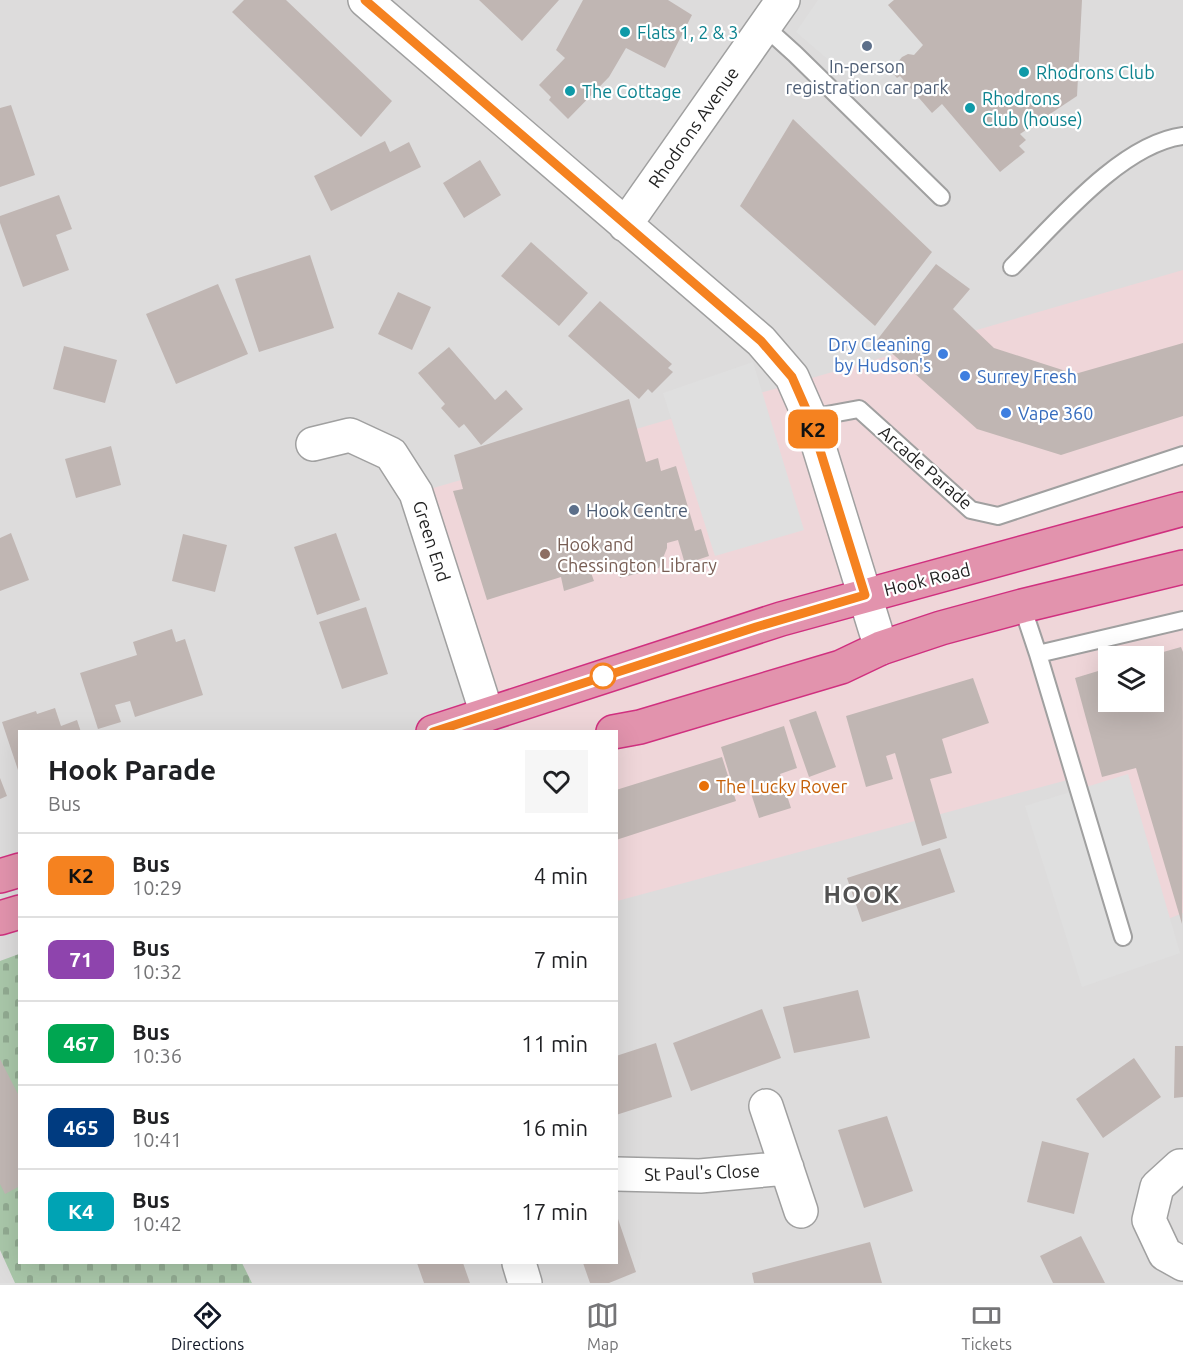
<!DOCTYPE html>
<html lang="en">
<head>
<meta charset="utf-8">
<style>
  :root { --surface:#fff; --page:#f6f6f6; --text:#202124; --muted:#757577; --line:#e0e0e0; --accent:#111827 }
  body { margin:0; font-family:Ubuntu,sans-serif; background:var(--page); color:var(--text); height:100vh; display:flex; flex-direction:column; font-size:22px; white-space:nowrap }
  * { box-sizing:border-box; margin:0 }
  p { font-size:20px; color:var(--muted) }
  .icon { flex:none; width:33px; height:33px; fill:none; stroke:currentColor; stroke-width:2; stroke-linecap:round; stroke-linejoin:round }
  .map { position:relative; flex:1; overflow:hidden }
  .details { position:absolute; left:18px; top:730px; width:600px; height:534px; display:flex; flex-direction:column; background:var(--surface); border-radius:0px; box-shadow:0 6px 24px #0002 }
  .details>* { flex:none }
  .badge { padding:0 12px; border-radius:9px; font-size:21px; line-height:39px }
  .buttons { position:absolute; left:1098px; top:646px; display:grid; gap:12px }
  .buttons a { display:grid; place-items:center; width:66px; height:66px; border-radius:0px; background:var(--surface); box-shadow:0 6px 24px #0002; font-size:30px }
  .map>.badge { position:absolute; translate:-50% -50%; box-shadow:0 0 0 3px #fff }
  .round { display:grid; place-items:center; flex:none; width:63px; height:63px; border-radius:0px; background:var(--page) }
  .headline { display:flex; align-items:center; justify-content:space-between; height:102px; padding:0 30px }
  h1 { font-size:28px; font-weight:600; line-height:45px }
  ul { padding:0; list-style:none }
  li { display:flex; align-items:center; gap:18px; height:84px; padding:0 30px; border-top:2px solid var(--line) }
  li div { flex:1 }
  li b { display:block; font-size:22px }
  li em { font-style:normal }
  li .badge { min-width:66px; font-weight:700; text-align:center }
  .tab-bar { display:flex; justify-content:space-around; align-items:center; height:84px; border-top:2px solid var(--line); background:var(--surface); font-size:16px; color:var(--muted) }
  .tab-bar a { display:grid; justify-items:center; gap:3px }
  .tab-bar .selected { color:var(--accent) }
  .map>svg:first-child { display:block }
  .residential { fill:#dddcdc; fill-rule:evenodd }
  .commercial { fill:#efd6d9; fill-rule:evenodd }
  .cemetery { fill:url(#cemetery-stones) }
  .parking { fill:#dfdfdf }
  .building { fill:#c0b6b3 }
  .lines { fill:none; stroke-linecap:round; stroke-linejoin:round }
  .lane-casing { stroke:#a0a0a0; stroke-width:20 }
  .street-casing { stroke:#a0a0a0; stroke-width:36 }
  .highway-casing { stroke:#d0307f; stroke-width:36 }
  .lane { stroke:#fff; stroke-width:16 }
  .street { stroke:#fff; stroke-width:33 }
  .highway { stroke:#e293ad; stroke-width:33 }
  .line-casing { stroke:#fff; stroke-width:14 }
  .line { stroke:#f58220; stroke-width:9 }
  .culture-dot { fill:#0f9aa8; stroke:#fff; stroke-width:2 }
  .service-dot { fill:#5c6f8a; stroke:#fff; stroke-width:2 }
  .shop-dot { fill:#3f7fe0; stroke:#fff; stroke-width:2 }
  .education-dot { fill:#8d6e63; stroke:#fff; stroke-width:2 }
  .stop-dot { fill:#fff; stroke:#f58220; stroke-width:3 }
  .food-dot { fill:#e8710a; stroke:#fff; stroke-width:2 }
  .labels { text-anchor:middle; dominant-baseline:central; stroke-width:4.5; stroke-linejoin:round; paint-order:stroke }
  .culture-label { font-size:18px; fill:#0d838f; stroke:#fff; text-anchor:start }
  .service-label { font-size:18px; fill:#4e5e75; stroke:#fff }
  .street-label { font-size:18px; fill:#1f1f1f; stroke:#fff }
  .shop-label { font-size:18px; fill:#366cbe; stroke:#fff; text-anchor:start }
  .education-label { font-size:18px; fill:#785e54; stroke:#fff; text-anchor:start }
  .food-label { font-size:18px; fill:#c56008; stroke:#fff; text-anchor:start }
  .district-label { font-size:24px; font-weight:bold; letter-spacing:1.5px; fill:#525252; stroke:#fff }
</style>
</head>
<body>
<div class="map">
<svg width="1183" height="1283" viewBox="0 0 1183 1283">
  <defs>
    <pattern id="cemetery-stones" width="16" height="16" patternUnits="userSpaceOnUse" patternTransform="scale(1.5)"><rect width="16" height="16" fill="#a9c7a9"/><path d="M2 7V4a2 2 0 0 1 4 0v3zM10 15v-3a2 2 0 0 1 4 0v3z" fill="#91aa91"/></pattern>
  </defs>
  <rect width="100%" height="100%" fill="#efebe6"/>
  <path class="residential" d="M0,0H1183V1283H0ZM1108,657H1154V702H1108ZM20,732H616V1263H20Z"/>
  <path class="commercial" d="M1183,270V913L1123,937L1075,778L617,901L616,732H506L416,493ZM1108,657H1154V702H1108Z"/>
  <path class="cemetery" d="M19,954L20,1263H242L252,1283H15L0,1250V961Z"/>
  <path class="parking" d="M818,0H894L888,5L923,45L921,50L914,55L908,54L902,57L898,62V66L866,92L796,32Z
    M753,362L804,530L715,556L663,393Z
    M1128,774L1180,953L1082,987L1025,806Z"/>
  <path class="building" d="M244,0H286L392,101L361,137L232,12Z
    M479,0H559L522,41Z
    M583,0H668L692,15L665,68L626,48L609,77L568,119L549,100L551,97L539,85L565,58L556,50Z
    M894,0H1082L1077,96L1020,134L1026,140L1019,146L1025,152L1000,172L942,104L932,113L900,76L897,78L892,72L898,66V62L902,57L908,54L914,55L923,45L888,5Z
    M11,105L35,175L0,187V108Z
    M793,119L932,252L875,326L740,206Z
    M385,141L390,152L409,142L421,167L331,211L314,176Z
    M480,160L501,195L464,218L443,183Z
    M59,195L72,229L56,235L69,270L23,287L0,223V216Z
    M531,242L588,293L559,326L501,276Z
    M310,255L334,328L259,352L235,279Z
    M936,264L970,289L953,309L994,348L1075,374L1183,343V416L1061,455L977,429L877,340Z
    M218,284L248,354L176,384L146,314Z
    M398,292L431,307L412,350L378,334Z
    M600,301L672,364L668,368L673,372L652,393L648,389L639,399L568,336Z
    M64,346L117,360L105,403L53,389Z
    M449,347L495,400L506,390L523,409L481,445L464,424L459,428L441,408L445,404L418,373Z
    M629,399L646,462L658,458L661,471L676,466L695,531L701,529L709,556L685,564L678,540L667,543V548L659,568L620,578L616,565L590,570L594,581L564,591L561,577L487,600L453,491L463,489L454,455Z
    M111,446L121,485L76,498L65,459Z
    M11,533L29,580L0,591V538Z
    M336,533L360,600L317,615L294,547Z
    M183,534L227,545L215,592L172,581Z
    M366,607L388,674L342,689L319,622Z
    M172,629L176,642L185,639L203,695L135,717L130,701L115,705L121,722L98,729L80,673L137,655L133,642Z
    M1181,647L1183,652L1182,924L1136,768L1102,777L1075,678L1108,668V702H1154V657L1149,656Z
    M973,678L989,723L942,739L952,773L930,779L947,838L922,846L895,753L886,756L893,779L866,787L846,716Z
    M55,708L61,726L77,720L81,732H20L19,773L2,722L36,711L37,714Z
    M816,711L836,767L809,777L789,720Z
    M784,726L797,768L780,774L791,808L759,818L747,781L733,786L721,747Z
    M722,757L736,801L616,840V790Z
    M0,778L7,796L0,799Z
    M940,848L955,892L862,922L847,878Z
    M858,990L870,1038L794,1053L783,1007Z
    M762,1009L781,1058L691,1091L673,1043Z
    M656,1043L672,1097L616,1115V1056Z
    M1175,1046H1183V1097L1174,1098Z
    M1134,1058L1161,1097L1103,1138L1076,1099Z
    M0,1059L20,1098V1186L5,1194L0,1184Z
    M887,1116L913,1191L864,1208L838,1130Z
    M1042,1141L1089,1153L1074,1214L1027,1202Z
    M617,1216L636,1272L609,1283H590L583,1263H616Z
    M1081,1236L1105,1283H1053L1040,1256Z
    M870,1242L882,1283H754L752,1273Z
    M417,1263H463L470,1283H424Z"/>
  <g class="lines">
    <defs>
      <path id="lane" d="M764,26L795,54L941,197
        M1012,267C1055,224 1121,144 1183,136
        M810,418L859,409L971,510L998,516L1183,455
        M1022,606L1038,654L1123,937
        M1038,654L1183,620"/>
      <path id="street" d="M365,0L761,341L792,377L810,418L881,648
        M625,225L783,0
        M313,444L350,435L391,454L416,493L487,714
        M766,1106L801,1211
        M1183,1166H1180L1157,1187L1149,1220L1165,1254L1183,1264
        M616,1174L700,1176L787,1168
        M519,1263L525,1283"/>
      <path id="highway" d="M433,732L781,619L1183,509
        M613,732L640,727L841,667L881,648L941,628L1022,606L1183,567
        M0,876L20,870
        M0,918L20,912"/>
    </defs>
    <use href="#lane" class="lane-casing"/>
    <use href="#street" class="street-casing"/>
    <use href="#highway" class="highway-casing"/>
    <use href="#lane" class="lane"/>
    <use href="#street" class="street"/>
    <use href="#highway" class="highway"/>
  </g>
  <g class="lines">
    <defs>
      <path id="line" d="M365,0L761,341L792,377L810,418L865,595L756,627L433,732"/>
    </defs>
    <use href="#line" class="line-casing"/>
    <use href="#line" class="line"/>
  </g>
  <g class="culture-dot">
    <circle cx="625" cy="32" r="6"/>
    <circle cx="1024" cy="72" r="6"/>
    <circle cx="570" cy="91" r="6"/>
    <circle cx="970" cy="108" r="6"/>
  </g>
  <g class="service-dot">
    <circle cx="867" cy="46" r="6"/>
    <circle cx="574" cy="510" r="6"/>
  </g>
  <g class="shop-dot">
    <circle cx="943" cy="354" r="6"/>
    <circle cx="965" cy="376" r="6"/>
    <circle cx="1006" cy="413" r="6"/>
  </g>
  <circle class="education-dot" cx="545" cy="554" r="6"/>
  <circle class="stop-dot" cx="603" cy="676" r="12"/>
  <circle class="food-dot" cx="704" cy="786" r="6"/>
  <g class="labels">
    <g class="culture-label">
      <text x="637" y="32">Flats 1, 2 &amp; 3</text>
      <text x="1036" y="72">Rhodrons Club</text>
      <text x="582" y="91">The Cottage</text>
      <text x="982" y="98">Rhodrons<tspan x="982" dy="21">Club (house)</tspan></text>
    </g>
    <g class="service-label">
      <text x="867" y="66">In-person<tspan x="867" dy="21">registration car park</tspan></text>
      <text x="586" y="510" text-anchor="start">Hook Centre</text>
    </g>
    <g class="street-label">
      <text transform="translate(693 127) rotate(-55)">Rhodrons Avenue</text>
      <text transform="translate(926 467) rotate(41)">Arcade Parade</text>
      <text transform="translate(432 541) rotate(72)">Green End</text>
      <text transform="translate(927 579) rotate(-14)">Hook Road</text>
      <text transform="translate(702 1172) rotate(-2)">St Paul's Close</text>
    </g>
    <g class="shop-label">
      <text x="931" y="344" text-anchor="end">Dry Cleaning<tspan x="931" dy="21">by Hudson's</tspan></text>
      <text x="977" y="376">Surrey Fresh</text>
      <text x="1018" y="413">Vape 360</text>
    </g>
    <g class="education-label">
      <text x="557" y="544">Hook and<tspan x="557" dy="21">Chessington Library</tspan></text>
    </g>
    <g class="food-label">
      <text x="716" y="786">The Lucky Rover</text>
    </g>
    <g class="district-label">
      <text x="862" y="894">HOOK</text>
    </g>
  </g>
</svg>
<div class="buttons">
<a><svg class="icon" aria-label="layers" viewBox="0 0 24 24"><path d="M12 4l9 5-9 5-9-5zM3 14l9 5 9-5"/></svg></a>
</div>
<b class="badge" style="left:813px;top:429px;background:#f58220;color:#111">K2</b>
<section class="details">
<div class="headline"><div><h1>Hook Parade</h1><p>Bus</p></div><a class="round"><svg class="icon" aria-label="heart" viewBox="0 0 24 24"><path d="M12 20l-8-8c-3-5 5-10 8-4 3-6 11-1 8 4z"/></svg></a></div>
<ul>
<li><span class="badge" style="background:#f58220;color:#111">K2</span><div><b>Bus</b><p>10:29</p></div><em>4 min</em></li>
<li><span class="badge" style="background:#8e44ad;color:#fff">71</span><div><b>Bus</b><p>10:32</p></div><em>7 min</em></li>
<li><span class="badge" style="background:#00a651;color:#fff">467</span><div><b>Bus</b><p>10:36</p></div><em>11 min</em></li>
<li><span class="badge" style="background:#003b80;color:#fff">465</span><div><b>Bus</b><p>10:41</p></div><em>16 min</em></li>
<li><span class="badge" style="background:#00a3b4;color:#fff">K4</span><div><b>Bus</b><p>10:42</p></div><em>17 min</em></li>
</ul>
</section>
</div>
<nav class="tab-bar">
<a class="selected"><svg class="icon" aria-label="directions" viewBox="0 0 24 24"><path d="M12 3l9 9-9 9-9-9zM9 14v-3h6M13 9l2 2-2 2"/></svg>Directions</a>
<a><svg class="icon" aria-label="map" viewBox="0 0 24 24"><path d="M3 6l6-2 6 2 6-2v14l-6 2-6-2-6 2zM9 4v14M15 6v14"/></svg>Map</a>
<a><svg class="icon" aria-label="tickets" viewBox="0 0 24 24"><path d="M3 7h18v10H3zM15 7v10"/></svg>Tickets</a>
</nav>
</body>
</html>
